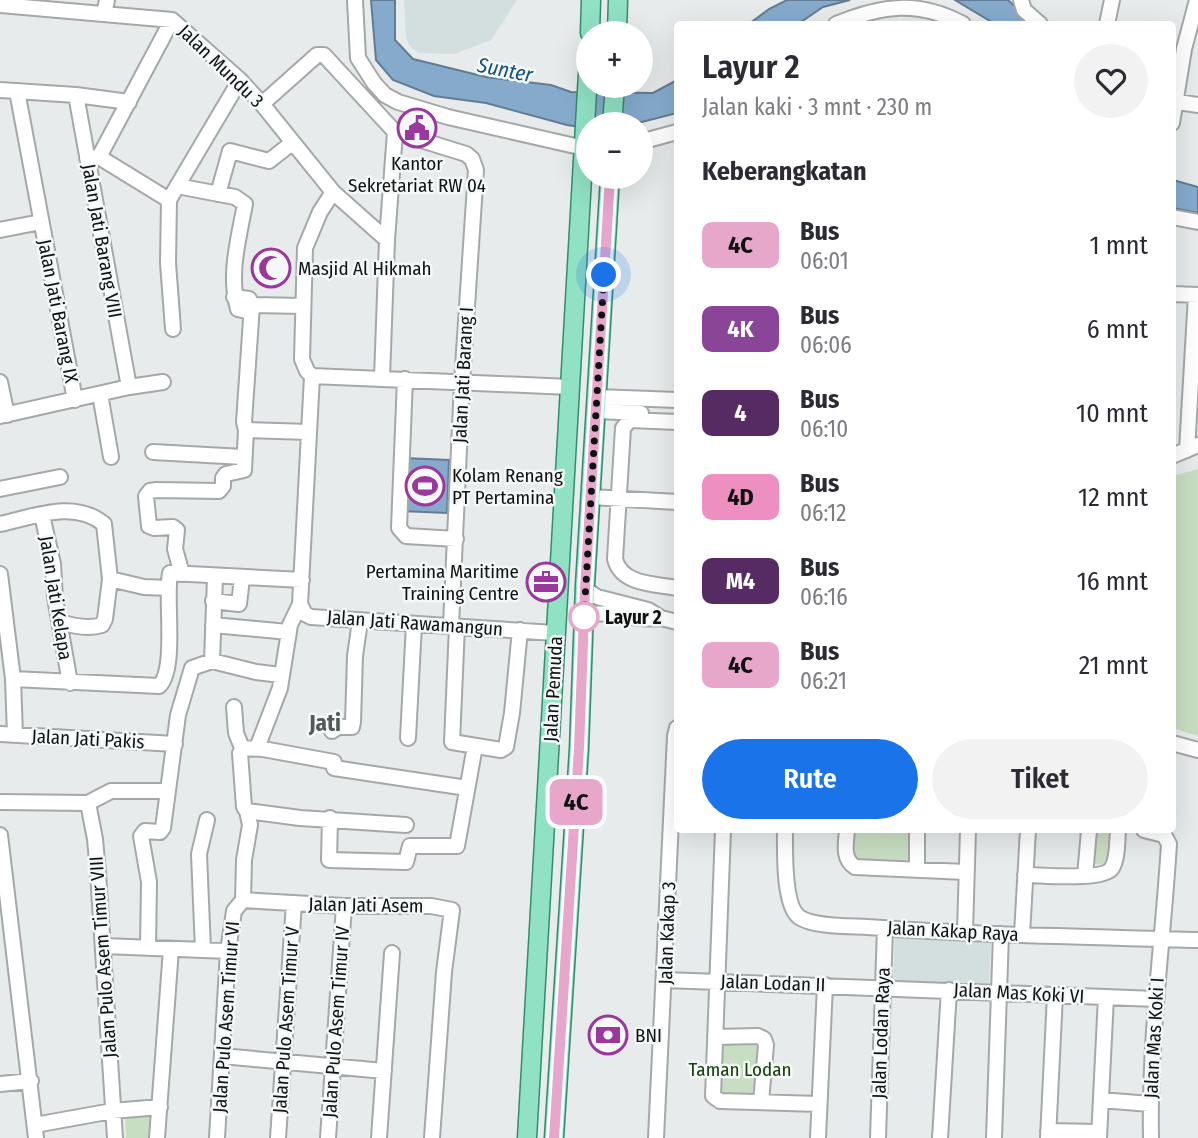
<!DOCTYPE html>
<html lang="id">
<head>
<meta charset="utf-8">
<style>
  :root { --surface:#fff; --page:#f2f2f3; --text:#2b2b33; --muted:#7c7c81; --accent:#1a73e8 }
  body { margin:0; font-family:"Fira Sans Condensed",sans-serif; background:var(--page); color:var(--text); height:100vh; display:flex; flex-direction:column; font-size:26px; white-space:nowrap }
  * { box-sizing:border-box; margin:0 }
  p { font-size:23px; color:var(--muted) }
  .icon { flex:none; width:38px; height:38px; fill:none; stroke:currentColor; stroke-width:2; stroke-linecap:round; stroke-linejoin:round }
  .map { position:relative; flex:1; overflow:hidden }
  .drawer { position:absolute; left:674px; top:21px; width:502px; height:812px; display:flex; flex-direction:column; background:var(--surface); border-radius:7px; box-shadow:0 7px 28px #0002 }
  .drawer>* { flex:none }
  .badge { padding:0 14px; border-radius:10px; font-size:24px; line-height:46px }
  .buttons { position:absolute; left:576px; top:21px; display:grid; gap:14px }
  .buttons a { display:grid; place-items:center; width:77px; height:77px; border-radius:50%; background:var(--surface); box-shadow:0 7px 28px #0002; font-size:35px }
  .you { position:absolute; width:35px; height:35px; margin:-18px; border:5px solid #fff; border-radius:50%; background:#1a73e8; box-shadow:0 0 0 10px #1a73e833 }
  .map>.badge { position:absolute; translate:-50% -50%; box-shadow:0 0 0 4px #fff }
  h2 { padding:0 28px; font-size:26px; line-height:63px }
  .round { display:grid; place-items:center; flex:none; width:74px; height:74px; border-radius:37px; background:var(--page) }
  .headline { display:flex; align-items:center; justify-content:space-between; height:119px; padding:0 28px }
  h1 { font-size:33px; font-weight:600; line-height:52px }
  .cta { display:flex; gap:14px; margin-top:auto; padding:14px 28px }
  .cta a { flex:1; height:80px; border-radius:42px; background:var(--accent); color:#fff; font-size:28px; font-weight:600; line-height:80px; text-align:center }
  .cta a+a { background:var(--page); color:var(--text) }
  ul { padding:0; list-style:none }
  li { display:flex; align-items:center; gap:21px; height:84px; padding:0 28px }
  li div { flex:1 }
  li b { display:block; font-size:26px }
  li em { font-style:normal }
  li .badge { min-width:77px; font-weight:700; text-align:center }
  .map>svg:first-child { display:block }
  .built { fill:#d2dfde }
  .green { fill:#c8dec2 }
  .water { fill:#85aacc; stroke:#627c94; stroke-width:2 }
  .lines { fill:none; stroke-linecap:round; stroke-linejoin:round }
  .minor-casing { stroke:#a5a8a8; stroke-width:18 }
  .major-casing { stroke:#348c6e; stroke-width:21 }
  .minor { stroke:#fff; stroke-width:14 }
  .major { stroke:#91e1c5; stroke-width:18 }
  .line-casing { stroke:#fff; stroke-width:16 }
  .line { stroke:#e7a7ca; stroke-width:10 }
  .walk { stroke:#111212; stroke-width:7; stroke-dasharray:0 12.6 }
  .stop-dot { fill:#fff; stroke:#e7a7ca; stroke-width:3.5 }
  .labels { text-anchor:middle; dominant-baseline:central; stroke-width:5; stroke-linejoin:round; paint-order:stroke }
  .street-label { font-size:19px; fill:#111212; stroke:#f4f8f8 }
  .poi-label { font-size:19px; fill:#111212; stroke:#f4f8f8; text-anchor:start }
  .stop-label { font-size:19px; font-weight:bold; fill:#111212; stroke:#f4f8f8; text-anchor:start }
  .park-label { font-size:19px; fill:#174009; stroke:#f4f8f8 }
  .water-label { font-size:21px; font-style:italic; fill:#164f7c; stroke:#f4f8f8 }
  .quarter-label { font-size:23px; font-weight:bold; fill:#555858; stroke:#f4f8f8 }
</style>
</head>
<body>
<div class="map">
<svg width="1198" height="1138" viewBox="0 0 1198 1138">
  <rect width="100%" height="100%" fill="#e7ebeb"/>
  <path class="built" d="M404,0H517L491,40L454,54L418,53L409,45L406,37Z
    M895,934L991,938L989,984L893,981Z"/>
  <path class="green" d="M1198,469V736L1173,728L1172,476Z
    M853,830H909V860L853,859Z
    M1093,830H1112L1108,865L1089,864Z
    M721,1041H761L758,1099L719,1097Z
    M153,1111L152,1138H126L125,1115Z"/>
  <path class="water" d="M371,0H395V40L413,59L486,77L551,85L571,92L653,93L677,80V113L634,124H588V128L567,125L486,103L434,96L393,80L376,60Z
    M787,0H850L823,7L798,24H749L769,9Z
    M955,0H1008L1034,24H995Z
    M1173,180L1198,187V213L1173,208Z
    M404,458L449,460L447,513L401,511Z"/>
  <g class="lines">
    <defs>
      <path id="minor" d="M355,0L358,58L374,83L385,95L398,102L448,117L584,148
        M1021,0L1024,10L1040,24
        M0,5L172,20L240,80L262,104L333,192L387,240
        M104,14L107,0
        M836,24C883,5 918,0 963,24
        M1107,24L1112,0
        M0,90L76,95L129,102
        M17,91L75,400
        M76,95L129,387
        M1172,101L1198,105
        M262,104L317,55H324L395,132L466,154L472,159L476,170L462,382L451,626
        M1172,123L1184,49L1197,0
        M640,142L677,132
        M99,157L169,200
        M87,158L99,157L172,20
        M177,186L235,197L245,204C239,237 228,275 238,309L250,312
        M218,194L230,151L269,161L292,143
        M1172,217L1198,222
        M0,230L41,222
        M1172,294L1198,295
        M252,305L303,306
        M173,329L168,263L169,200L240,80
        M312,376L300,604L305,614L311,617L555,633
        M312,376L570,387
        M312,376L307,371L302,359L305,248L320,212L333,192
        M382,378L387,240L395,132
        M405,379L399,528L406,536L456,539
        M0,382L7,415
        M100,394L111,457
        M597,397L677,400
        M597,411L641,413
        M0,416L129,387L163,382
        M677,422L630,420L623,428L615,559C621,585 656,584 677,588
        M246,430L309,432
        M1187,450L1196,295
        M153,452L243,457
        M1172,456L1198,445
        M0,489L60,477
        M591,497L677,502
        M42,515L53,564L55,598L70,683
        M0,524C33,517 74,499 104,524L110,579L105,619L102,625C89,629 73,626 60,622
        M0,574L13,679L15,735
        M182,574L175,549L177,530L173,527L154,528L149,526L146,496L150,491L156,490L219,491L223,486V478L226,474L244,470L246,430L244,422L252,305L249,299L234,297
        M110,579L144,587L169,588
        M585,589L597,597L648,610L661,618L677,622
        M213,601L239,604L242,578
        M584,616C609,608 635,622 661,618
        M213,625L288,632
        M457,626L452,742L501,750L506,747L512,713L520,630
        M212,661L215,577
        M13,679L159,686C177,670 165,598 170,573L302,580
        M234,707L236,733L242,748
        M332,731L338,727H352L353,722L355,656L360,621
        M0,734L175,744
        M408,738L414,624
        M1172,743L1198,750
        M257,748L280,688L290,625L300,604
        M334,768L467,788
        M0,802L88,803L111,791H167
        M88,803L95,839L98,873L115,1138
        M247,811L300,818L406,825
        M330,818L329,860L406,862L410,846H457L475,746
        M723,830L713,1096L720,1101L819,1104
        M785,830C785,849 783,905 799,917C813,927 850,926 867,927C977,935 1088,937 1198,940
        M847,830C846,843 842,859 855,867L966,872
        M917,830V869
        M1144,830L1164,835L1169,844C1163,942 1149,1040 1151,1138
        M0,835L36,1138
        M1025,875C1041,875 1104,881 1112,868C1118,858 1117,841 1118,830
        M1085,876L1089,830
        M243,900L344,906H431L452,910L444,972L432,1138
        M243,900L244,860L250,825L247,811L244,807L240,753L242,748L263,749L334,762
        M965,932L968,830
        M1022,934L1028,830
        M104,946L228,951
        M148,948L149,882L141,836L145,831L160,832L163,828L178,715L192,668L212,661L256,672L281,675
        M203,950L199,854L207,820
        M665,980L1156,999
        M715,1037L758,1036L764,1039L766,1045L761,1102
        M222,1056L384,1071
        M0,1084L31,1081
        M1101,1100L1150,1104
        M35,1125L112,1111L160,1107
        M1048,1131L1099,1132
        M157,1138L171,949
        M217,1138L228,951L234,911L243,900
        M278,1138L294,903
        M328,1138L344,906
        M379,1138L392,953
        M656,1138L675,736L677,728
        M818,1138L825,985
        M878,1138L885,928
        M940,1138L949,990
        M994,1138L1001,934
        M1048,1138L1055,995
        M1099,1138L1106,997"/>
      <path id="major" d="M590,33L591,0
        M617,33L618,0
        M612,124L615,86
        M527,1138L588,73
        M554,1138L579,749L585,585L610,177"/>
    </defs>
    <use href="#minor" class="minor-casing"/>
    <use href="#major" class="major-casing"/>
    <use href="#minor" class="minor"/>
    <use href="#major" class="major"/>
  </g>
  <g class="lines">
    <defs>
      <path id="line" d="M554,1138L579,748L585,589L610,177"/>
    </defs>
    <use href="#line" class="line-casing"/>
    <use href="#line" class="line"/>
    <path class="walk" d="M584,617L604,275"/>
  </g>
  <defs>
    <symbol id="civic-ring" viewBox="-11 -11 22 22"><circle r="9.5" fill="#f4f8f8" stroke="#9b389e" stroke-width="1.5"/><path d="M-.6-6.5H3V-4.5H.6V-3L4-1V1h2V6H-6V1h2V-1L-.6-3ZM-1.2 2.5V6h2.4V2.5Z" fill="#9b389e"/></symbol>
    <symbol id="mosque-ring" viewBox="-11 -11 22 22"><circle r="9.5" fill="#f4f8f8" stroke="#9b389e" stroke-width="1.5"/><path d="M3.5-4.9A6 6 0 1 0 3.5 4.9A5 5 0 1 1 3.5-4.9Z" fill="#9b389e"/></symbol>
    <symbol id="stadium-ring" viewBox="-11 -11 22 22"><circle r="9.5" fill="#f4f8f8" stroke="#9b389e" stroke-width="1.5"/><path d="M0-5a6.5 5 0 1 0 0 10a6.5 5 0 1 0 0-10ZM-3.5-1.8h7v3.6h-7Z" fill="#9b389e"/></symbol>
    <symbol id="office-ring" viewBox="-11 -11 22 22"><circle r="9.5" fill="#f4f8f8" stroke="#9b389e" stroke-width="1.5"/><path d="M-6-3h4V-5.5h4V-3h4V5H-6ZM-1-4.5V-3h2v-1.5ZM-6 0V1H6V0Z" fill="#9b389e"/></symbol>
    <symbol id="bank-ring" viewBox="-11 -11 22 22"><circle r="9.5" fill="#f4f8f8" stroke="#9b389e" stroke-width="1.5"/><path d="M-6-4H6V4H-6ZM0-2.3a2.3 2.3 0 1 0 0 4.6a2.3 2.3 0 1 0 0-4.6Z" fill="#9b389e"/></symbol>
  </defs>
  <g fill-rule="evenodd">
    <use href="#civic-ring" x="395" y="106" width="44" height="44"/>
    <use href="#mosque-ring" x="249" y="246" width="44" height="44"/>
    <use href="#stadium-ring" x="403" y="464" width="44" height="44"/>
    <use href="#office-ring" x="524" y="560" width="44" height="44"/>
    <use href="#bank-ring" x="586" y="1013" width="44" height="44"/>
  </g>
  <circle class="stop-dot" cx="584" cy="617" r="14"/>
  <g class="labels">
    <g class="street-label">
      <text transform="translate(221 66) rotate(44)">Jalan Mundu 3</text>
      <text transform="translate(102 241) rotate(80)">Jalan Jati Barang VIII</text>
      <text transform="translate(58 311) rotate(79)">Jalan Jati Barang IX</text>
      <text transform="translate(463 375) rotate(-87)">Jalan Jati Barang I</text>
      <text transform="translate(56 598) rotate(81)">Jalan Jati Kelapa</text>
      <text transform="translate(415 623) rotate(4)">Jalan Jati Rawamangun</text>
      <text transform="translate(553 689) rotate(-87)">Jalan Pemuda</text>
      <text transform="translate(88 739) rotate(3)">Jalan Jati Pakis</text>
      <text transform="translate(366 905) rotate(1)">Jalan Jati Asem</text>
      <text transform="translate(953 931) rotate(3)">Jalan Kakap Raya</text>
      <text transform="translate(667 933) rotate(-88)">Jalan Kakap 3</text>
      <text transform="translate(103 957) rotate(-94)">Jalan Pulo Asem Timur VIII</text>
      <text transform="translate(773 983) rotate(2)">Jalan Lodan II</text>
      <text transform="translate(1019 993) rotate(3)">Jalan Mas Koki VI</text>
      <text transform="translate(226 1017) rotate(-86)">Jalan Pulo Asem Timur VI</text>
      <text transform="translate(286 1020) rotate(-86)">Jalan Pulo Asem Timur V</text>
      <text transform="translate(336 1022) rotate(-86)">Jalan Pulo Asem Timur IV</text>
      <text transform="translate(881 1033) rotate(-88)">Jalan Lodan Raya</text>
      <text transform="translate(1154 1038) rotate(-87)">Jalan Mas Koki I</text>
    </g>
    <g class="poi-label">
      <text x="417" y="163" text-anchor="middle">Kantor<tspan x="417" dy="22">Sekretariat RW 04</tspan></text>
      <text x="298" y="268">Masjid Al Hikmah</text>
      <text x="452" y="475">Kolam Renang<tspan x="452" dy="22">PT Pertamina</tspan></text>
      <text x="519" y="571" text-anchor="end">Pertamina Maritime<tspan x="519" dy="22">Training Centre</tspan></text>
      <text x="635" y="1035">BNI</text>
    </g>
    <g class="stop-label">
      <text x="605" y="617">Layur 2</text>
    </g>
    <g class="park-label">
      <text x="740" y="1069">Taman Lodan</text>
    </g>
    <g class="water-label">
      <text transform="translate(505 70) rotate(11)">Sunter</text>
    </g>
    <g class="quarter-label">
      <text x="325" y="723">Jati</text>
    </g>
  </g>
</svg>
<div class="buttons">
<a>+</a>
<a>−</a>
</div>
<div class="you" style="left:604px;top:275px"></div>
<b class="badge" style="left:576px;top:802px;background:#e7a7ca;color:#111">4C</b>
<section class="drawer">
<div class="headline"><div><h1>Layur 2</h1><p>Jalan kaki · 3 mnt · 230 m</p></div><a class="round"><svg class="icon" aria-label="heart" viewBox="0 0 24 24"><path d="M12 20l-8-8c-3-5 5-10 8-4 3-6 11-1 8 4z"/></svg></a></div>
<h2>Keberangkatan</h2>
<ul>
<li><span class="badge" style="background:#e7a7ca;color:#111">4C</span><div><b>Bus</b><p>06:01</p></div><em>1 mnt</em></li>
<li><span class="badge" style="background:#8a4598;color:#fff">4K</span><div><b>Bus</b><p>06:06</p></div><em>6 mnt</em></li>
<li><span class="badge" style="background:#562a62;color:#fff">4</span><div><b>Bus</b><p>06:10</p></div><em>10 mnt</em></li>
<li><span class="badge" style="background:#ed8fc1;color:#111">4D</span><div><b>Bus</b><p>06:12</p></div><em>12 mnt</em></li>
<li><span class="badge" style="background:#562a62;color:#fff">M4</span><div><b>Bus</b><p>06:16</p></div><em>16 mnt</em></li>
<li><span class="badge" style="background:#e7a7ca;color:#111">4C</span><div><b>Bus</b><p>06:21</p></div><em>21 mnt</em></li>
</ul>
<div class="cta"><a>Rute</a><a>Tiket</a></div>
</section>
</div>
</body>
</html>
